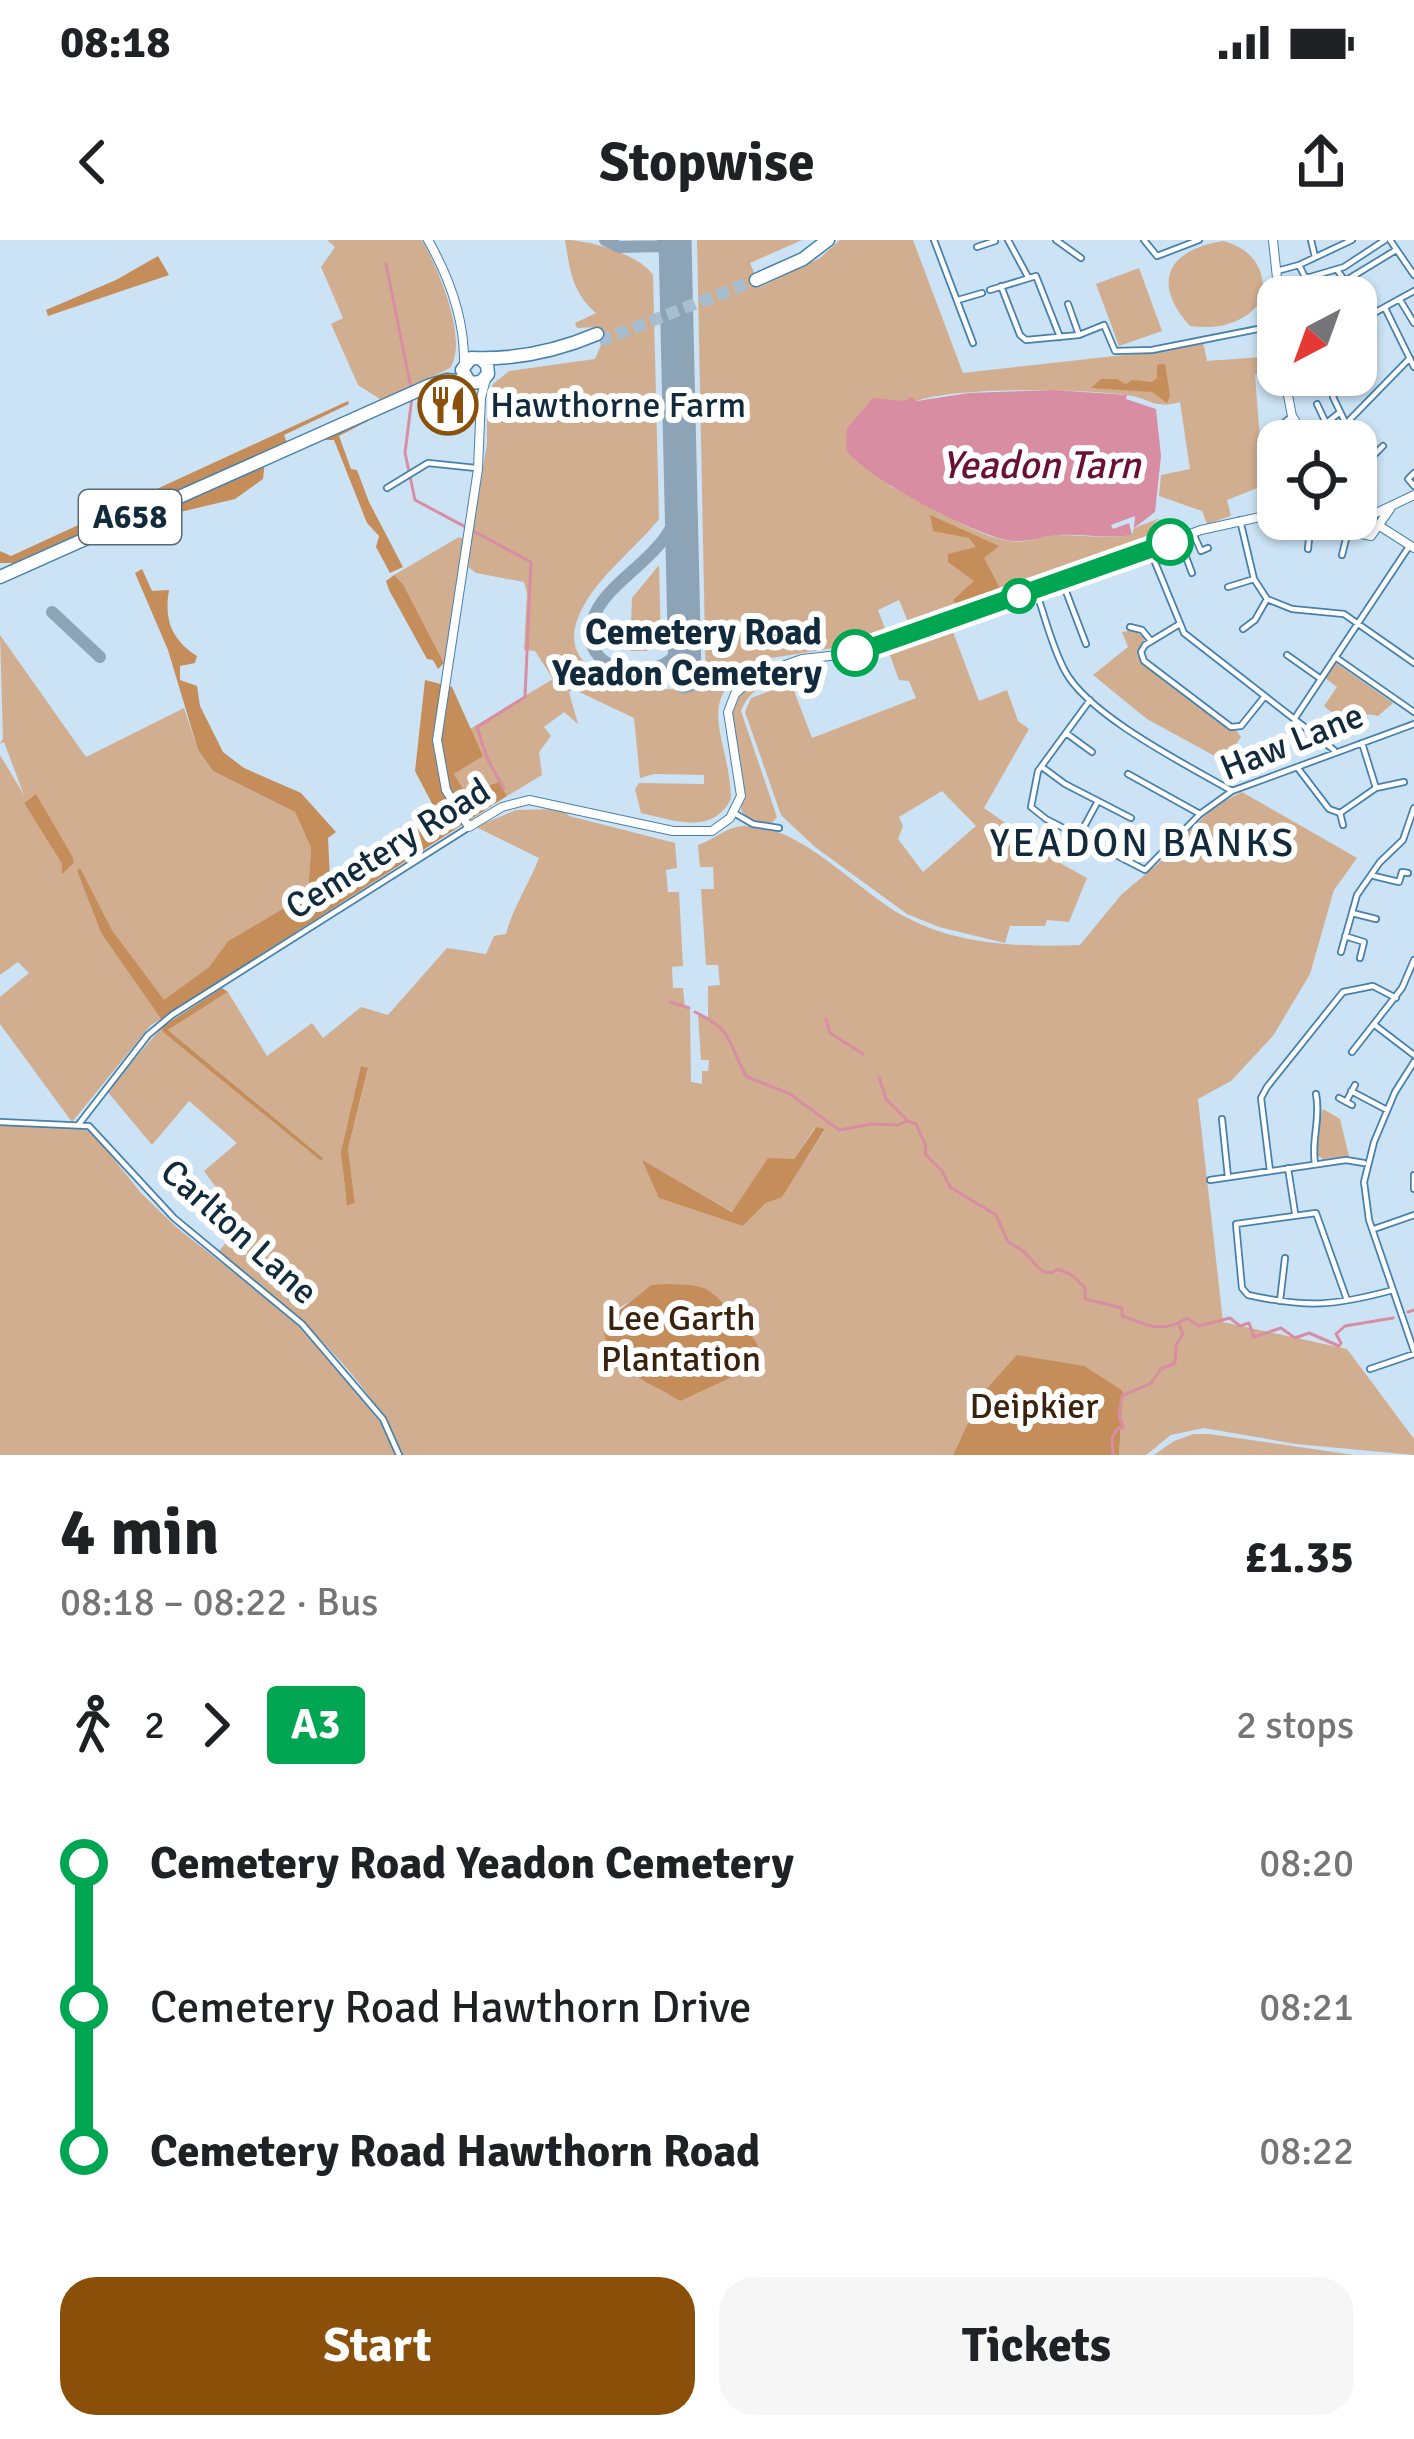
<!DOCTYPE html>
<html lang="en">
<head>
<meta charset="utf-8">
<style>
  :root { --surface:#fff; --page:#f6f6f6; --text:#202124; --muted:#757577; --accent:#8a500a }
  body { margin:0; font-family:Signika,sans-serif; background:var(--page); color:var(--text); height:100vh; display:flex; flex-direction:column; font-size:45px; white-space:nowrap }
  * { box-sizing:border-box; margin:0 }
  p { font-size:39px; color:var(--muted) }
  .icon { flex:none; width:66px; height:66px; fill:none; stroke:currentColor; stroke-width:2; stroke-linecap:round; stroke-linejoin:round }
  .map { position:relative; height:1215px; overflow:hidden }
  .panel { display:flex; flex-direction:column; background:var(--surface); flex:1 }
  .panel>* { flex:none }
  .badge { padding:0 24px; border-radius:9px; font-size:42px; line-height:78px }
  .needle { width:78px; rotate:221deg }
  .buttons { position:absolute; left:1257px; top:36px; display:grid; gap:24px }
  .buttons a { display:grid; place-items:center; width:120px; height:120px; border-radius:24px; background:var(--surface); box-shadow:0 3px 9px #0004; font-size:60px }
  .map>.badge { position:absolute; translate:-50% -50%; box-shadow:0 0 0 6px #fff }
  .legs { display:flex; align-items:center; gap:18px; height:132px; padding:0 60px; font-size:39px }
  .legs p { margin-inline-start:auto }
  .headline { display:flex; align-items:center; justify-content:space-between; height:204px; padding:0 60px }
  h1 { font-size:66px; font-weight:700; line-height:90px }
  .cta { display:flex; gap:24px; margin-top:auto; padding:24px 60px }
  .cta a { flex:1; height:138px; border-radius:36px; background:var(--accent); color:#fff; font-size:48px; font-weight:700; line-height:138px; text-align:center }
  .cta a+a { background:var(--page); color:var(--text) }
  ul { padding:0 60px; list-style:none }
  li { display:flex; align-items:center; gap:42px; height:144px; font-size:45px }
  li i { display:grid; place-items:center; width:18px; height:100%; margin:0 15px; background:currentColor }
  li i::after { content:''; width:30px; height:30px; margin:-15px; border:9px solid; border-radius:50%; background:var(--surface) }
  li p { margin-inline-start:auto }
  li:first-child i { background:linear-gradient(#0000 50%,currentColor 0) }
  li:last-child i { background:linear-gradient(currentColor 50%,#0000 0) }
  .status { display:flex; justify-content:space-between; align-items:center; height:84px; padding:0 60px; background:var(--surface); direction:ltr }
  .status svg { height:33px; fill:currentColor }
  header { display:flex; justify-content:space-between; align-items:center; height:156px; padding:0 60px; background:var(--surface); font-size:54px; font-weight:700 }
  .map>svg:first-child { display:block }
  .green { fill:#d1ae90; fill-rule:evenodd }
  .forest { fill:#c58d5a }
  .water { fill:#d98da2 }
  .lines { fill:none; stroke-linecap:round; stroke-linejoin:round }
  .stream { stroke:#d98da2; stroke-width:3 }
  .taxiway { stroke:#8ca4b6; stroke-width:12 }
  .runway { stroke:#8ca4b6; stroke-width:33 }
  .trunk-tunnel { stroke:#a6bed0; stroke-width:12; stroke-dasharray:12 6; stroke-linecap:butt }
  .minor-casing { stroke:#4781ab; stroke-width:8 }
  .tertiary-casing { stroke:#4781ab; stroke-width:10 }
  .trunk-casing { stroke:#4781ab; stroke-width:15 }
  .minor { stroke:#fff; stroke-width:4.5 }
  .tertiary { stroke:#fff; stroke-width:8 }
  .trunk { stroke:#fff; stroke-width:12 }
  .line-1-casing { stroke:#fff; stroke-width:27 }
  .line-1 { stroke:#00a651; stroke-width:18 }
  .stop-1-dot { fill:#fff; stroke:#00a651; stroke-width:6 }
  .labels { text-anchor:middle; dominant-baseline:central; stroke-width:12; stroke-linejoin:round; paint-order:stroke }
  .shield { fill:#fff; stroke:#596b76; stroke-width:3 }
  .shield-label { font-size:33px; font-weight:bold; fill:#122b3c }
  .poi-label { font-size:36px; fill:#122b3c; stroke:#fff; text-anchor:start }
  .stop-label { font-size:36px; font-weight:bold; fill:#122b3c; stroke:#fff; text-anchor:end }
  .street-label { font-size:36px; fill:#122b3c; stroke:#fff }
  .park-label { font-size:36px; fill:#3a230c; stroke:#fff }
  .water-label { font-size:39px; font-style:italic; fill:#6a0f35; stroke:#fff }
  .neighbourhood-label { font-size:39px; letter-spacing:3px; fill:#122b3c; stroke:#fff }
</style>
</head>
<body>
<div class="status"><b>08:18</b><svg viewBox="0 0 49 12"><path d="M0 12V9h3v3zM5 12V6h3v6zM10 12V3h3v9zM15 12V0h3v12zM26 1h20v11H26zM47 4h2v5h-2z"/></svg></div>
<header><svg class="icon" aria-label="back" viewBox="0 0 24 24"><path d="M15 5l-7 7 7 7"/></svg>Stopwise<svg class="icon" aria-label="share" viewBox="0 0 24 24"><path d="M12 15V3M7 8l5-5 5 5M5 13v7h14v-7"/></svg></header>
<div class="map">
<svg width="1414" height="1215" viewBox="0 0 1414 1215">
  <rect width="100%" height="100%" fill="#cbe3f5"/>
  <path class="green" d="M327,0H422C438,28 469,100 450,128L383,161L358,145L331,84L343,78L321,27L335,7Z
    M565,0C589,0 639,14 653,35L659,279C635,309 597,337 581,371C544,447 666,452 706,449L697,0H802L750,23L760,47L820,18L840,0H913L963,133L1151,112L1203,102L1207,121L1277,116L1278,128L1255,135L1262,226L1275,241L1227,260L1231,276L1207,284L1202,271L1159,256L1161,235L1190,229L1180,162C1154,170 1151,158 1126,155C1080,149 959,146 916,161L890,246C924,262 975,296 1009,301C1025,304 1041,296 1056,295C1082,295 1106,299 1132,295L1134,288L1160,278L1155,282L1150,303L912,391L899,360L878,370L889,399L765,419C687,456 730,495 731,559C712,596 673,580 641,573L635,549L639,543L704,544V535L654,534L640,538L634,478L573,449L569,452L578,484L564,472L544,487L551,496L539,512L542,535L507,556L497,542L466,555L454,534L482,516L470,489L553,439L535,411L524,410L527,353L524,342L476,333L467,326L487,203V160L493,144L509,131L595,119L601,105L594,87L577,88L575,83L596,73C572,52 570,31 565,0Z
    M1223,1C1251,8 1266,28 1263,58C1247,83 1219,90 1190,86C1151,43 1167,10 1223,1Z
    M1139,28L1162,91L1119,106L1096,44Z
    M459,297L464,299L444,423L403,344L394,335Z
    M659,325L661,402L647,411H630L632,358Z
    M950,384L979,461L1007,450L1018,481L1029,489L984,568L1043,609L1042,613L1087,638L1069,682L1047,680L1045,686H1010L1005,703L939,687L907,674L815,607L781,575L745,472L751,458L791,443L812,498L916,458L909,441L899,440L887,407ZM942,551L976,586L923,632L898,599L903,586L899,577Z
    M1134,390L1145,398L1137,413L1142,423L1235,488L1241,497L1224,521L1147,479L1093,435L1128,407L1122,392Z
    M0,395L86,517L184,468L198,510L213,531L295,572L311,608L308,654L228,701L209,727L164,761L112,690L80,629L77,631L101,693L161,779L151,785L72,882L0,784V757L29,733L18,722L0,735V515L24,555L4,502L0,504L3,498ZM35,555L74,623L62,632V624L24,563Z
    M819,420L818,426C791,434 751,441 741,471L777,577L770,585L747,578L741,570C745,542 737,523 732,496C723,444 776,424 819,420Z
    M1336,423L1393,463L1378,476C1353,469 1348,489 1324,466L1337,447L1325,438Z
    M1242,552L1357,618L1334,650L1310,734L1273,796L1231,841L1198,859L1223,1082L1347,1109L1414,1199V1215L1296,1204L1204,1188L1171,1195L1146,1215H1119L1123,1150L981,1155L953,1215H402C368,1131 287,1068 219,1011L234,993L232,969L204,931L237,903L189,861L152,905L107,851L162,787L164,792L321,921L322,917L168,790L228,752L267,816L312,783L323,798L361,767L388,775L447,708L486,714L494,696L506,694C513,667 529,644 539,618L476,587L516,570L564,569L569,576L675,603L677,628L666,630L668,652H679L683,726L672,727L673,748H683L685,768L690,770L691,842L702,844V831H708L709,820H701L698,775L708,778V746L720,745L718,725H706L701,649H714L713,627H700L698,605C713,600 726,588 741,586C795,580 856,649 900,674C956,706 1019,707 1080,705L1121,655L1168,615L1193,623L1202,610L1186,593L1217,565ZM368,829L348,909L355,963L348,966C337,915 346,875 368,829ZM815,887L825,890L782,956L766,963L743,986L644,922L733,972L794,919ZM651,1045L706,1049L738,1082L750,1089L741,1133L680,1160L618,1127V1068L636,1059Z
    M1323,869L1340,879L1349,916L1323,919L1315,914V899Z
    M0,884L77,886L93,893L141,953L176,987L290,1077L327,1116L380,1179L397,1215H0Z
    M1194,1194H1209L1354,1215H1154L1174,1201Z"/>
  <path class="forest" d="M158,16L169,35L48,76L46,70L116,40Z
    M1165,124L1170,155L1167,163L1152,152L1091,148L1101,139H1117L1126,144L1132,140L1152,142L1157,138V125Z
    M348,161L349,164L284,195L287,203L13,323H0V311L11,316Z
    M367,178L368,181L339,196L351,229L357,230L369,262L403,327L390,333L376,307L379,296L367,283L334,200H323L271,223L270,219Z
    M265,221L263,239L235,259L176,273L172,266Z
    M930,275L999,306L984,318L1002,352L978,362L967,360L956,364L953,360L974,341L948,322V314L976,307L969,298L933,291Z
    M142,329L152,351L169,350C164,379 171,399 197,416L195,423L180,426V440L197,446L200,466L223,512L244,528L301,553L336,592L328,598L330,639L437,573L415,531L425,440L452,447L483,516L454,534L466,554L498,542L507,556L161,779L101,693L77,631L80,628L112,690L164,760L209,727L228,701L308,654L311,608L295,572L213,531L198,510L168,410L135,333Z
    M394,335L403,344L444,423L438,429L433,420L427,419L389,350L386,341Z
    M36,554L72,616L74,623L62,634V624L24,563Z
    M222,748L228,752L168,790L323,918L321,921L163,792L162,787Z
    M361,826L368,828L348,909L355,963L347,966L341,912Z
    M816,887L825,889L782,957L766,963L743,986L659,958L642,920L732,972L768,918L794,919Z
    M667,1044C678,1045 697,1044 706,1049C718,1055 753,1094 758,1106L741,1133L680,1161C644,1138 610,1133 603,1087C617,1069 635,1060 651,1045Z
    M1017,1115L1084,1126L1123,1151L1119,1215H953L981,1155Z"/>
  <path class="water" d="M1054,150L1127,155L1126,159L1156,169L1161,216L1155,272L1134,288L1135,276L1111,285L1113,289L1129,283L1132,295C1107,299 1083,294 1058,295C1044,296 1029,302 1013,301C983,300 861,236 846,209L847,188L873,158L904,161L911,157L917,161L969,153Z"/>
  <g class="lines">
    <path class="stream" d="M386,24L411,148
      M412,157L405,213L415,260L531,322L525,457L477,487L487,518L504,549
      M670,762L689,768
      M695,772C737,792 727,805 747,837L790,854L839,890L872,884L898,885L907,881L916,884L926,906L925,914L942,931L950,947L996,975L1008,1002L1022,1010L1042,1031L1051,1033L1058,1029L1072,1035L1085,1048V1059L1122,1068V1076C1143,1081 1157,1097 1187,1078L1199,1086L1230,1078L1240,1086L1249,1083L1254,1097L1281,1088L1295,1098L1309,1093L1339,1106L1341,1103L1336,1094L1345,1086L1393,1078
      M826,779L830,793L863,814
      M879,837L886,859L906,879
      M1408,1072L1414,1070
      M1113,1215L1112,1198L1118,1188H1123L1119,1175L1122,1156L1151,1143L1161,1129L1175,1123L1176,1105L1183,1094L1179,1085"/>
    <path class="taxiway" d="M605,0L619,7L659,6
      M671,0L659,6L671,12L675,24
      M681,256C675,318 605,336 592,382C579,431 647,444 675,416L684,388
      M52,372L100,417"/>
    <path class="runway" d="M675,0L685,437"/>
    <path class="trunk-tunnel" d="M600,101L756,40"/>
    <defs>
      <path id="minor" d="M934,0L973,103
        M1008,0L1028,37
        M1056,0L1081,18
        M1144,0L1157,16L1199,0
        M1311,0L1315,17
        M1390,0L1414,35
        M977,7L995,1
        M1299,25L1352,0
        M1277,31L1299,25L1305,37H1310L1344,27L1385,0
        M1338,31L1345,41L1396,10
        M1001,46L1020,95L1026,100L1079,95L1104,85L1115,111L1152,110L1278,85
        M990,50L1036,36L1060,97
        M958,60L982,53
        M1400,60L1414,83
        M1068,64L1079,95
        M1385,68L1414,127
        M1356,83L1414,51
        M1341,140L1333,157L1346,184
        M1317,164L1326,183
        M1306,199L1339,173
        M1285,201L1280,186L1291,177
        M1329,201L1410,118
        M1356,233L1383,206
        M1414,233L1408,239L1414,246
        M387,248L428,223L476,228
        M1240,280L1254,339L1267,359L1292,369L1344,374L1414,423
        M1193,293L1201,311L1208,308
        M1179,298L1192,333
        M1308,309L1311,279
        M1150,310L1184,393L1334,510
        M1342,315L1349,287
        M1062,341L1086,404
        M1228,347L1254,339
        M1036,351C1045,377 1052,407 1065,431C1089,476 1187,525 1232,551
        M1178,385L1145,405L1141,412L1144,421L1231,487L1241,486L1265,456
        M1130,387L1142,390L1151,401
        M1243,389L1255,380L1267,359
        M1287,415L1321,439
        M1335,417L1414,472
        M1090,460L1038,531L1031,567L1046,579L1145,630L1200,574L1232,551L1414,484
        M1295,478L1410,305
        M1066,493L1092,512
        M1042,527L1065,544L1131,578
        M1297,527L1329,569L1340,573L1376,548L1362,503
        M1128,534L1200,574
        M1376,548L1404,542
        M734,573L753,584L779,588
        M1340,573L1343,585
        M1079,596L1098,561
        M1374,636L1399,642L1402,632L1408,633
        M1352,673L1376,679
        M1345,696L1364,702L1360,718
        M1341,712L1357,655L1380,622L1403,600L1414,568
        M1376,786L1414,815
        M1352,812L1402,748L1414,720
        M1414,822L1395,852L1374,902L1364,942L1369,980L1414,1111
        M1351,851L1387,870
        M1339,858L1352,865
        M1346,862L1355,845
        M1222,879L1228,937
        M0,882L89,886L174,978L302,1084L383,1179L399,1215
        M79,884L148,795L172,775L466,589
        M1315,924C1311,899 1321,880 1316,854
        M1288,928L1295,973
        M1270,931L1261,858L1267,847L1343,752L1373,746L1396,758
        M1414,935V949
        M1210,940L1346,920L1364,923
        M1374,989L1414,975
        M1347,1060L1316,973L1236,984L1242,1048L1248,1055C1307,1068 1334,1066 1393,1050
        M1280,1061L1285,1018
        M1370,1129L1414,1114"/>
      <path id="tertiary" d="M428,0C449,37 465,81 464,124
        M1273,0L1279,57
        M1284,135L1292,176L1308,201
        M486,139L481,158L478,229L437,500L446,550L469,587L502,567L529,560L673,591H712L730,578L741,556L728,472L735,454L754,436L802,419L865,412L1201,290L1278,273
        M1356,275L1373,278
        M1370,276L1414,255
        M1350,279L1352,292L1371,296L1390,269
        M1378,285L1414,308"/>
      <path id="trunk" d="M756,40L803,19L828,0
        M481,119L487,125L488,134L481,142L470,143L462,130L471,118C515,120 557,111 597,94
        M0,337L428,146L447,140L469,142"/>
    </defs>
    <use href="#minor" class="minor-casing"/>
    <use href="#tertiary" class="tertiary-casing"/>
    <use href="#trunk" class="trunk-casing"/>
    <use href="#minor" class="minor"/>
    <use href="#tertiary" class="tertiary"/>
    <use href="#trunk" class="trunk"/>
  </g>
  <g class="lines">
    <defs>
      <path id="line-1" d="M855,413L1170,302"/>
    </defs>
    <use href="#line-1" class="line-1-casing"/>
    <use href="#line-1" class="line-1"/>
  </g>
  <defs>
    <symbol id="restaurant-ring" viewBox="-11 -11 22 22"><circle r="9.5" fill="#fff" stroke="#8a500a" stroke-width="1.5"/><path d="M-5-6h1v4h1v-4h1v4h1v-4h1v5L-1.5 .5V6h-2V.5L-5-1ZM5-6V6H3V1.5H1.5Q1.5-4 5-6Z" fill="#8a500a"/></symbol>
  </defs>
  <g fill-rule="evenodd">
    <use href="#restaurant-ring" x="415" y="132" width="66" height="66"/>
  </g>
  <g class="stop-1-dot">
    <circle cx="1170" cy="302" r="21"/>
    <circle cx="1019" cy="356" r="15"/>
    <circle cx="855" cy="413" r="21"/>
  </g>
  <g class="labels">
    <rect class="shield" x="79" y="250" width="102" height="54" rx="9"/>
    <g class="shield-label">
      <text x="130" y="277">A658</text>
    </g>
    <g class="poi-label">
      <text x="490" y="165">Hawthorne Farm</text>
    </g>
    <g class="stop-label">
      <text x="822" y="392">Cemetery Road<tspan x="822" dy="41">Yeadon Cemetery</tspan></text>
    </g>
    <g class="street-label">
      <text transform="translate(1292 502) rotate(-22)">Haw Lane</text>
      <text transform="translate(388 609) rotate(-32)">Cemetery Road</text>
      <text transform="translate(239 992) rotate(42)">Carlton Lane</text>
    </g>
    <g class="park-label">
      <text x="681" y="1078">Lee Garth<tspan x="681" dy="41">Plantation</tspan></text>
      <text x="1034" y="1166">Deipkier</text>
    </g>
    <g class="water-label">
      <text x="1041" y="225">Yeadon Tarn</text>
    </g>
    <g class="neighbourhood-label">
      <text x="1143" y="603">YEADON BANKS</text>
    </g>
  </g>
</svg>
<div class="buttons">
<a><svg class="needle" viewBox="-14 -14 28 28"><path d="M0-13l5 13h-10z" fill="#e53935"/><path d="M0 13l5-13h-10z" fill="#757577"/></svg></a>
<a><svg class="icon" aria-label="locate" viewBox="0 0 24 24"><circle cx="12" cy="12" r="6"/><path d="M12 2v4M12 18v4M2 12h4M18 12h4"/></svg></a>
</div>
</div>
<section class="panel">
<div class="headline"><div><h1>4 min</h1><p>08:18 – 08:22 · Bus</p></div><b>£1.35</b></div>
<div class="legs"><svg class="icon" aria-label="walk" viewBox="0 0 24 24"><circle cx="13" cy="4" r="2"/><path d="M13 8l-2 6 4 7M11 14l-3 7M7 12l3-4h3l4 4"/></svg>2<svg class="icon" aria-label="forward" viewBox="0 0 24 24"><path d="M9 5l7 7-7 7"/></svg><b class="badge" style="background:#00a651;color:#fff">A3</b><p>2 stops</p></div>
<ul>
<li><i style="color:#00a651"></i><b>Cemetery Road Yeadon Cemetery</b><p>08:20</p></li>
<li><i style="color:#00a651"></i><span>Cemetery Road Hawthorn Drive</span><p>08:21</p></li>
<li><i style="color:#00a651"></i><b>Cemetery Road Hawthorn Road</b><p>08:22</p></li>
</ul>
<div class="cta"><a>Start</a><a>Tickets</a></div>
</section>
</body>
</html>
